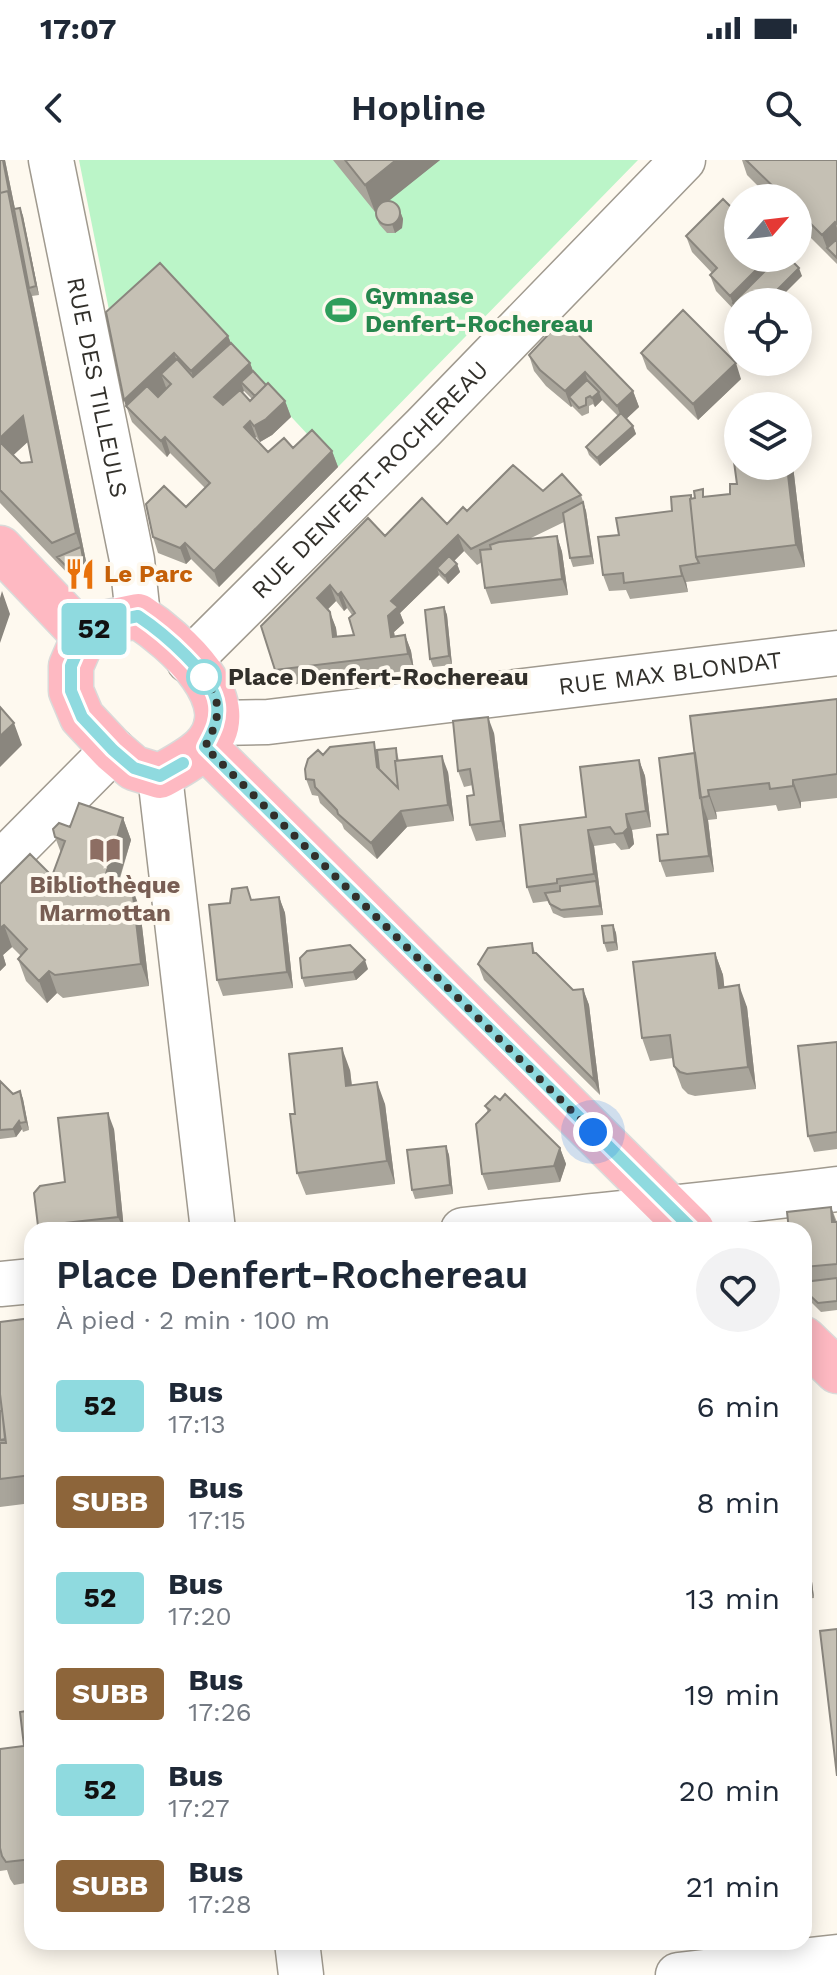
<!DOCTYPE html>
<html lang="fr">
<head>
<meta charset="utf-8">
<style>
  :root { --surface:#fff; --page:#f2f2f3; --text:#1f2937; --muted:#747a83 }
  body { margin:0; font-family:"Work Sans",sans-serif; background:var(--page); color:var(--text); height:100vh; display:flex; flex-direction:column; font-size:30px; white-space:nowrap }
  * { box-sizing:border-box; margin:0 }
  p { font-size:26px; color:var(--muted) }
  .icon { flex:none; width:44px; height:44px; fill:none; stroke:currentColor; stroke-width:2; stroke-linecap:round; stroke-linejoin:round }
  .map { position:relative; flex:1; overflow:hidden }
  .details { position:absolute; left:24px; top:1062px; width:788px; height:728px; display:flex; flex-direction:column; background:var(--surface); border-radius:24px; box-shadow:0 4px 20px #0003 }
  .details>* { flex:none }
  .badge { padding:0 16px; border-radius:6px; font-size:28px; line-height:52px }
  .needle { width:52px; rotate:62deg }
  .buttons { position:absolute; left:724px; top:24px; display:grid; gap:16px }
  .buttons a { display:grid; place-items:center; width:88px; height:88px; border-radius:50%; background:var(--surface); box-shadow:0 4px 20px #0003; font-size:40px }
  .you { position:absolute; width:40px; height:40px; margin:-20px; border:6px solid #fff; border-radius:50%; background:#1a73e8; box-shadow:0 0 0 12px #1a73e833 }
  .map>.badge { position:absolute; translate:-50% -50%; box-shadow:0 0 0 4px #fff }
  .round { display:grid; place-items:center; flex:none; width:84px; height:84px; border-radius:42px; background:var(--page) }
  .head { display:flex; align-items:center; justify-content:space-between; height:136px; padding:0 32px }
  h1 { font-size:38px; font-weight:600; line-height:60px }
  ul { padding:0; list-style:none }
  li { display:flex; align-items:center; gap:24px; height:96px; padding:0 32px }
  li div { flex:1 }
  li b { display:block; font-size:30px }
  li em { font-style:normal }
  li .badge { min-width:88px; font-weight:700; text-align:center }
  .status { display:flex; justify-content:space-between; align-items:center; height:56px; padding:0 40px; background:var(--surface); direction:ltr }
  .status svg { height:22px; fill:currentColor }
  header { display:flex; justify-content:space-between; align-items:center; height:104px; padding:0 32px; background:var(--surface); font-size:36px; font-weight:600 }
  .map>svg:first-child { display:block }
  .green { fill:#bbf5c8 }
  .lines { fill:none; stroke-linecap:round; stroke-linejoin:round }
  .minor-casing { stroke:#a09a8f; stroke-width:47 }
  .major-casing { stroke:#dadad9; stroke-width:47 }
  .minor { stroke:#fff; stroke-width:44 }
  .major { stroke:#feb9c2; stroke-width:44 }
  .wall { fill:#a9a59b; fill-rule:evenodd }
  .shaded-wall { fill:#8a867e }
  .building { fill:#c5c0b4; stroke:#8a867e; stroke-width:2; fill-rule:evenodd }
  .line-casing { stroke:#fff; stroke-width:18 }
  .line { stroke:#8fdadf; stroke-width:12 }
  .walk { stroke:#32302b; stroke-width:8; stroke-dasharray:0 14.4 }
  .stop-dot { fill:#fff; stroke:#8fdadf; stroke-width:4 }
  .labels { text-anchor:middle; dominant-baseline:central; stroke-width:8; stroke-linejoin:round; paint-order:stroke }
  .leisure-label { font-size:24px; font-weight:bold; fill:#27864d; stroke:#fef9ef; text-anchor:start }
  .street-label { font-size:24px; fill:#32302b; stroke:#fef9ef }
  .food-label { font-size:24px; font-weight:bold; fill:#c56008; stroke:#fef9ef; text-anchor:start }
  .stop-label { font-size:24px; font-weight:bold; fill:#32302b; stroke:#fef9ef; text-anchor:start }
  .education-label { font-size:24px; font-weight:bold; fill:#785e54; stroke:#fef9ef }
</style>
</head>
<body>
<div class="status"><b>17:07</b><svg viewBox="0 0 49 12"><path d="M0 12V9h3v3zM5 12V6h3v6zM10 12V3h3v9zM15 12V0h3v12zM26 1h20v11H26zM47 4h2v5h-2z"/></svg></div>
<header><svg class="icon" aria-label="back" viewBox="0 0 24 24"><path d="M15 5l-7 7 7 7"/></svg>Hopline<svg class="icon" aria-label="search" viewBox="0 0 24 24"><circle cx="10" cy="10" r="6"/><path d="M15 15l6 6"/></svg></header>
<div class="map">
<svg width="837" height="1815" viewBox="0 0 837 1815">
  <rect width="100%" height="100%" fill="#fef9ef"/>
  <path class="green" d="M79,0H638L338,307L169,126L114,175Z"/>
  <g class="lines">
    <defs>
      <g id="minor">
        <path id="s1" d="M51,0L132,400L138,456"/>
        <path id="s2" d="M189,501L424,267L683,0"/>
        <path id="s3" d="M217,563L268,562L837,493"/>
        <path d="M160,616L213,1070"/>
        <path d="M0,704L113,590"/>
        <path d="M463,1070C588,1056 712,1045 837,1029"/>
        <path d="M0,1124L32,1121"/>
        <path d="M297,1782L301,1815"/>
        <path d="M678,1815L837,1797"/>
      </g>
      <path id="major" d="M0,388L84,476
        M138,456C173,479 250,544 202,589C190,600 174,608 160,616L134,608L113,590L82,557L71,531V506L84,476L104,463Z
        M205,587L692,1070
        M804,1179L837,1211"/>
    </defs>
    <use href="#minor" class="minor-casing"/>
    <use href="#major" class="major-casing"/>
    <use href="#minor" class="minor"/>
    <use href="#major" class="major"/>
  </g>
  <path class="wall" d="M0,0H5L15,49L20,48L23,56L39,135L32,136L88,411L72,418L0,343ZM28,281L32,302L21,303L13,295Z
    M333,0H440L388,41L400,51L403,59L402,68L395,73H387L379,64L376,56L377,50L375,52Z
    M742,0H837V104L798,65V38H770L747,15Z
    M738,54L802,116L738,142V154L716,131L710,115L712,113L692,92L686,76Z
    M106,152L228,176L231,183L250,203L253,211L266,225L285,241L291,257L272,275L260,282L256,277L255,278L268,292L293,288L332,291L338,307L219,427L191,399L186,404L158,393L153,377L205,328L170,293L167,297L132,262L124,240ZM244,231L252,239L250,241L242,232Z
    M563,159L633,231L639,247L626,259L633,266L636,274L600,306L589,295L586,287L618,256L602,240L595,247L593,244L589,246V253L582,256L572,246L571,247L546,226L534,211L529,195Z
    M641,193L741,219L698,260L647,209Z
    M793,306L805,407L686,422L688,432L630,439L626,430L609,431L603,415L619,375L672,351L691,335L692,338L730,334L737,324Z
    M543,331L581,335L586,351L594,404L573,407L570,398L564,362L529,379L557,376L562,392L568,435L491,444L485,428L482,402L477,405L464,391L454,401L457,404L460,412L448,424L439,415L400,453L404,463L394,472L395,477L405,475L411,491L414,510L281,526L261,466L385,376L447,364L467,351ZM336,441L344,451L347,448L352,455L354,475L337,477L336,468L328,449Z
    M444,447L447,455L452,505L433,507L430,499Z
    M837,539V638L801,642V648L778,651L776,645L716,652L717,659L708,660L714,712L666,717L660,701L668,674L695,593Z
    M494,573L506,677L476,681L470,665L474,635L473,625L464,627L458,611Z
    M396,588L399,601L448,612L454,661L407,667L377,699L344,669L342,664L320,643L318,636L312,635L306,619L323,595Z
    M639,600L645,616L651,667L632,670L634,684L629,689L621,690L615,683L594,686L603,755L564,758L553,753L548,741L533,743L527,727L586,657Z
    M123,658L131,680L117,729L140,749L149,826L63,838L57,833L47,843L26,821L18,799L21,796L12,787L3,795L6,805L0,811V724L52,716L61,693L55,677L70,667Z
    M279,737L285,753L293,828L223,836L217,820L251,740Z
    M613,765L616,773L618,790L607,792L604,783Z
    M532,783L535,793L573,830L583,829L589,845L600,935L484,820L478,804Z
    M715,793L723,815L724,827L747,847L756,929L695,936L688,934L682,928L674,906L673,898L650,901L642,878Z
    M368,809L356,820L305,827L302,818Z
    M837,882V989L814,992L808,976Z
    M350,910L352,925L385,944L395,1024L306,1035L297,1013L295,954Z
    M0,921L13,934L20,931L23,939L29,970L23,972L22,969L16,977L0,979Z
    M485,946L560,988L566,1004L560,1022L488,1030L482,1014L488,952Z
    M114,969L124,1070H40L38,1066L65,1022Z
    M446,986L449,995L453,1034L415,1039L412,1030Z
    M831,1047L837,1062V1150L821,1152L804,1135V1070Z
    M32,1158V1343L0,1347V1162Z
    M804,1355L814,1438L804,1439Z
    M32,1550V1722L14,1725L10,1719L7,1710L0,1711V1589L24,1586Z"/>
  <path class="shaded-wall" d="M3,0H5L31,127L29,128L32,136L88,411L76,373Z
    M396,0H440L375,52L365,25Z
    M20,48L23,56L39,135L36,126Z
    M400,51L403,59L402,68L395,73L392,64Z
    M835,62L837,68V90L827,88L822,75Z
    M768,98H786L733,143L730,136Z
    M799,108L802,116L776,142H765Z
    M228,176L237,199L199,233L191,211Z
    M174,193L182,215L161,214L167,230L137,257L126,247L124,240Z
    M250,203L256,219L241,222L244,231L220,253L214,237Z
    M736,203L741,219L698,260L693,244Z
    M585,212L590,228L569,237L572,246L571,247L565,231Z
    M633,231L639,247L623,262L617,246Z
    M599,232L602,240L595,247L592,238Z
    M285,241L291,257L272,275L260,282L254,266Z
    M23,256L31,279L6,302L0,287V278Z
    M250,261L256,277L250,283L244,267Z
    M633,266L636,274L600,306L597,298Z
    M165,277L170,293L167,297L161,281Z
    M332,291L338,307L219,427L214,411Z
    M787,306H793L805,407L796,385Z
    M583,342L586,351L594,404L591,396Z
    M458,375L464,391L442,413L437,408L439,415L400,453L404,463L394,472L397,493L391,477L388,456L391,441Z
    M557,376L562,392L568,435L562,419Z
    M185,383L191,399L186,404L180,388Z
    M457,404L460,412L448,424L445,416Z
    M680,406L686,422L688,432L682,416Z
    M330,425L336,441L323,454L317,438Z
    M2,431L10,454L0,483V438Z
    M341,432L347,448L344,451L338,435Z
    M444,447L447,455L452,505L449,496Z
    M330,452L336,468L339,493L333,477Z
    M405,475L411,491L414,510L408,494Z
    M488,557L494,573L506,677L501,661Z
    M14,563L22,585L0,607V576Z
    M442,596L448,612L454,661L448,645Z
    M639,600L645,616L651,667L646,651Z
    M793,620L801,642V648L793,626Z
    M708,630L716,652L717,659L709,636Z
    M703,645L708,660L714,712L709,696Z
    M401,651L407,667L377,699L371,683Z
    M626,654L632,670L634,684L629,689L623,673Z
    M123,658L131,680L109,752L101,730Z
    M588,670L594,686L603,755L600,746L596,721L594,714Z
    M132,727L140,749L149,826L141,804Z
    M279,737L285,753L293,828L287,812Z
    M4,765L12,787L3,795L6,805L0,811V768Z
    M613,765L616,773L618,790L615,782Z
    M715,793L723,815L727,850L719,828Z
    M365,800L368,809L356,820L353,812Z
    M49,811L57,833L47,843L39,821Z
    M739,825L747,847L756,929L748,907Z
    M583,829L589,845L600,935L594,920Z
    M342,888L350,910L354,948L346,926Z
    M377,922L385,944L395,1024L387,1001Z
    M20,931L23,939L29,970L26,962Z
    M108,953L114,969L124,1070L118,1057Z
    M19,961L22,969L16,977L13,969Z
    M446,986L449,995L453,1034L450,1025Z
    M560,988L566,1004L560,1022L554,1006Z
    M831,1047L836,1063L832,1062Z
    M804,1355L814,1438L806,1416L804,1402Z"/>
  <path class="building" d="M0,0H3L10,37L8,31L0,33Z
    M345,0H396L365,25Z
    M746,0H837V64L835,62L822,75L798,51V38H785Z
    M8,31L76,373L52,383L0,330V282L21,303L32,302L23,256L0,278V33Z
    M723,39L738,54V98H768L730,136L710,115L717,108L686,76Z
    M376 53a12 12 0 1 1 24 0a12 12 0 1 1-24 0Z
    M20,48L36,126L29,128L14,49Z
    M837,79V98L827,88Z
    M778,98H789L799,108L765,142H738V148L733,143Z
    M160,103L228,176L191,211L174,193L124,240L106,152Z
    M683,150L736,203L693,244L641,193Z
    M563,159L633,231L617,246L585,212L565,231L540,210L529,195Z
    M231,183L250,203L214,237L223,245L240,230L250,241L268,223L285,241L266,259L254,266L250,261L244,267L268,292L284,278L293,288L312,270L332,291L214,411L185,383L180,388L153,377L146,344L164,326L186,347L210,323L165,277L161,281L126,246L147,226L158,237L171,224L161,214L177,199L193,217Z
    M253,211L266,225L255,236L241,222Z
    M587,220L599,232L592,238L590,236L586,238V245L579,248L569,237Z
    M621,253L633,266L597,298L586,287Z
    M738,286V306H787L796,385L696,397L690,339L695,338L694,331L703,329V337L730,334V324H737L732,287Z
    M513,305L543,331L562,314L581,335L471,389L458,375L391,441L398,447L388,456L391,477L405,475L408,494L275,510L261,466L368,358L385,376L422,338L447,364L463,347L467,351ZM330,425L338,435L341,432L355,453L349,458L354,475L333,477L330,452L317,438Z
    M691,335V338L690,339L696,397L699,403L680,406L682,416L624,423L623,413L603,415L598,377L619,375L616,358L672,351L671,337Z
    M583,342L591,396L570,398L563,353Z
    M557,376L562,419L485,428L480,390L491,389L490,385L499,382Z
    M81,387L84,403L69,409L57,397Z
    M449,396L457,404L445,416L437,408Z
    M444,447L449,496L430,499L425,450Z
    M837,539V614L793,620V626L770,629L769,623L708,630L709,636L700,638L690,556Z
    M0,547L14,563L0,576Z
    M488,557L501,661L470,665L467,636L474,635L470,609L458,611L453,561Z
    M374,582L377,607L398,628L395,601L442,596L448,645L401,651L371,683L338,654L337,650L315,627L314,620L306,619L305,609L308,599L318,590L323,595L330,587Z
    M396,588L397,601H395L398,628L379,609L377,590Z
    M695,593L709,696L660,701L657,675L668,674L659,598Z
    M639,600L646,651L626,654L628,668L623,673L615,674L610,667L588,670L594,714L557,719V723L527,727L520,665L586,657L580,607Z
    M79,643L123,658L101,730L132,727L141,804L55,815L49,811L39,821L18,799L27,789L4,765L0,768V724L30,694L52,716L65,681L55,677L53,669L59,663L70,667Z
    M596,721L600,746L561,750L550,744L545,733L560,731V726Z
    M247,727L251,740L279,737L287,812L217,820L209,745L230,743L232,729Z
    M613,765L615,782L604,783L602,766Z
    M532,783L533,793H536L573,830L583,829L594,920L478,804L488,788Z
    M350,785L365,800L353,812L302,818L300,798L307,791Z
    M715,793L719,828L739,825L748,907L687,914L680,912L674,906L670,875L642,878L633,802Z
    M837,882V972L808,976L798,886Z
    M342,888L346,926L377,922L387,1001L297,1013L290,954H295L289,894Z
    M0,921L13,934L20,931L26,962L20,963L19,961L13,969L0,970Z
    M505,934L560,988L554,1006L482,1014L476,964L490,950L485,946L495,936L500,940Z
    M108,953L118,1057L38,1066L34,1033L40,1026L65,1022L58,958Z
    M446,986L450,1025L412,1030L407,990Z
    M831,1047L832,1062H837V1104L804,1107V1070H789L787,1052Z
    M837,1118V1141L818,1143L804,1130V1122Z
    M32,1158V1282H29L32,1315L0,1319V1283H6L0,1234V1162Z
    M2,1250L5,1279L0,1280V1251Z
    M837,1469V1616L820,1471Z
    M32,1550V1699L6,1702L2,1696L0,1688V1589L24,1586L20,1552Z"/>
  <g class="lines">
    <defs>
      <path id="line" d="M183,603L160,616L134,608L113,590L82,557L71,531V506L84,476L104,463L138,456C162,472 214,515 217,545C219,562 212,573 205,587L693,1070"/>
    </defs>
    <use href="#line" class="line-casing"/>
    <use href="#line" class="line"/>
    <path class="walk" d="M204,517C224,544 219,559 205,587L593,972"/>
  </g>
  <defs>
    <symbol id="stadium-bare" viewBox="-9 -9 18 18"><path d="M0-5a6.5 5 0 1 0 0 10a6.5 5 0 1 0 0-10ZM-3.5-1.8h7v3.6h-7Z" fill="#2e9e5b" stroke="#fef9ef" stroke-width="2.5" paint-order="stroke"/></symbol>
    <symbol id="restaurant-bare" viewBox="-9 -9 18 18"><path d="M-5-6h1v4h1v-4h1v4h1v-4h1v5L-1.5 .5V6h-2V.5L-5-1ZM5-6V6H3V1.5H1.5Q1.5-4 5-6Z" fill="#e8710a" stroke="#fef9ef" stroke-width="2.5" paint-order="stroke"/></symbol>
    <symbol id="library-bare" viewBox="-9 -9 18 18"><path d="M-6-4Q-3-5.5-.7-3.5V5Q-3 3-6 4ZM6-4Q3-5.5 .7-3.5V5Q3 3 6 4Z" fill="#8d6e63" stroke="#fef9ef" stroke-width="2.5" paint-order="stroke"/></symbol>
  </defs>
  <g fill-rule="evenodd">
    <use href="#stadium-bare" x="319" y="128" width="44" height="44"/>
    <use href="#restaurant-bare" x="58" y="392" width="44" height="44"/>
    <use href="#library-bare" x="83" y="668" width="44" height="44"/>
  </g>
  <circle class="stop-dot" cx="204" cy="517" r="16"/>
  <g class="labels">
    <g class="leisure-label">
      <text x="365" y="136">Gymnase<tspan x="365" dy="28">Denfert-Rochereau</tspan></text>
    </g>
    <g class="street-label">
      <text stroke="none"><textPath href="#s1" startOffset="232">RUE DES TILLEULS</textPath></text>
      <text stroke="none"><textPath href="#s2" startOffset="256">RUE DENFERT-ROCHEREAU</textPath></text>
      <text stroke="none"><textPath href="#s3" startOffset="456">RUE MAX BLONDAT</textPath></text>
    </g>
    <g class="food-label">
      <text x="104" y="414">Le Parc</text>
    </g>
    <g class="stop-label">
      <text x="228" y="517">Place Denfert-Rochereau</text>
    </g>
    <g class="education-label">
      <text x="105" y="725">Bibliothèque<tspan x="105" dy="28">Marmottan</tspan></text>
    </g>
  </g>
</svg>
<div class="buttons">
<a><svg class="needle" viewBox="-14 -14 28 28"><path d="M0-13l5 13h-10z" fill="#e53935"/><path d="M0 13l5-13h-10z" fill="#747a83"/></svg></a>
<a><svg class="icon" aria-label="locate" viewBox="0 0 24 24"><circle cx="12" cy="12" r="6"/><path d="M12 2v4M12 18v4M2 12h4M18 12h4"/></svg></a>
<a><svg class="icon" aria-label="layers" viewBox="0 0 24 24"><path d="M12 4l9 5-9 5-9-5zM3 14l9 5 9-5"/></svg></a>
</div>
<div class="you" style="left:593px;top:972px"></div>
<b class="badge" style="left:94px;top:469px;background:#8fdadf;color:#111">52</b>
<section class="details">
<div class="head"><div><h1>Place Denfert-Rochereau</h1><p>À pied · 2 min · 100 m</p></div><a class="round"><svg class="icon" aria-label="heart" viewBox="0 0 24 24"><path d="M12 20l-8-8c-3-5 5-10 8-4 3-6 11-1 8 4z"/></svg></a></div>
<ul>
<li><span class="badge" style="background:#8fdadf;color:#111">52</span><div><b>Bus</b><p>17:13</p></div><em>6 min</em></li>
<li><span class="badge" style="background:#8d653a;color:#fff">SUBB</span><div><b>Bus</b><p>17:15</p></div><em>8 min</em></li>
<li><span class="badge" style="background:#8fdadf;color:#111">52</span><div><b>Bus</b><p>17:20</p></div><em>13 min</em></li>
<li><span class="badge" style="background:#8d653a;color:#fff">SUBB</span><div><b>Bus</b><p>17:26</p></div><em>19 min</em></li>
<li><span class="badge" style="background:#8fdadf;color:#111">52</span><div><b>Bus</b><p>17:27</p></div><em>20 min</em></li>
<li><span class="badge" style="background:#8d653a;color:#fff">SUBB</span><div><b>Bus</b><p>17:28</p></div><em>21 min</em></li>
</ul>
</section>
</div>
</body>
</html>
